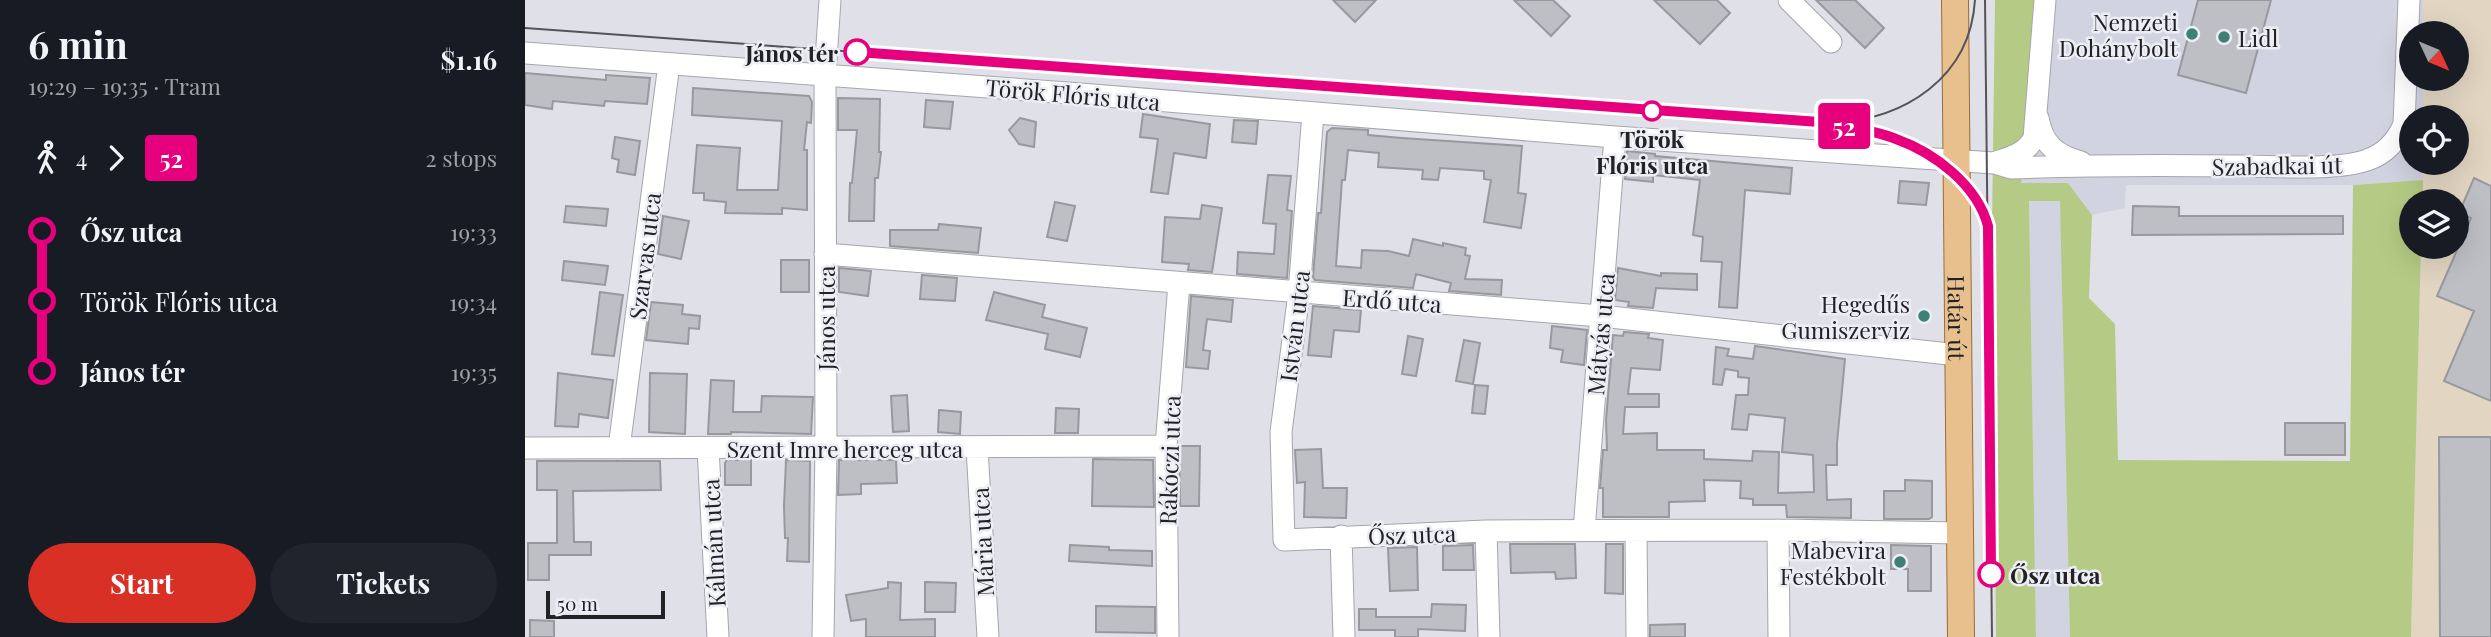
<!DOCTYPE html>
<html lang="en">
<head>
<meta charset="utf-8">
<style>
  :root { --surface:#171b24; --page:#20242c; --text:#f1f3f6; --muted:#9ea1a6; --accent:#d93025 }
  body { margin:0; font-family:"Playfair Display",serif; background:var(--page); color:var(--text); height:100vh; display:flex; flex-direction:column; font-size:26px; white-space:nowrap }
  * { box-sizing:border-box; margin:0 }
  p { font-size:23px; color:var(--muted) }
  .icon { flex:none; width:38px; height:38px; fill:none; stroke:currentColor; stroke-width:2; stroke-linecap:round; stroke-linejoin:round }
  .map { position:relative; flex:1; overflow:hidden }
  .sheet { display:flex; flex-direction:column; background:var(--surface); width:525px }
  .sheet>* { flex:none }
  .badge { padding:0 14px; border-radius:5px; font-size:24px; line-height:46px }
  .needle { width:46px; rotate:134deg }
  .tools { position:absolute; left:1874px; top:21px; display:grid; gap:14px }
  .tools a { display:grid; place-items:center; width:70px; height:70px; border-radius:50%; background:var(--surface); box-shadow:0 7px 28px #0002; font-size:35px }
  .scale { position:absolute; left:21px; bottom:18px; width:119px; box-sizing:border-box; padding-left:7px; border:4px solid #222225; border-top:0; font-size:19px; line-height:24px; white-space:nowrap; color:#222225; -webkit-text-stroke:5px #edeef5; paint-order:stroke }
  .map>.badge { position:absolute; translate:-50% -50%; box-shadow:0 0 0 4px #fff }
  .legs { display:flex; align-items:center; gap:10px; height:77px; padding:0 28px; font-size:23px }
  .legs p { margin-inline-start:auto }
  .headline { display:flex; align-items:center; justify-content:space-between; height:119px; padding:0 28px }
  h1 { font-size:38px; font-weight:700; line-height:52px }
  .button { display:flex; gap:14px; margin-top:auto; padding:14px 28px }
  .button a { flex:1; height:80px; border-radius:42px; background:var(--accent); color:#fff; font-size:28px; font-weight:700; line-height:80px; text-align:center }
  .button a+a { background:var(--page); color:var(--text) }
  ul { padding:0 28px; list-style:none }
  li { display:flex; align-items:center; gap:24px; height:70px; font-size:26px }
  li i { display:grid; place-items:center; width:10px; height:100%; margin:0 9px; background:currentColor }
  li i::after { content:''; width:18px; height:18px; margin:-9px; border:5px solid; border-radius:50%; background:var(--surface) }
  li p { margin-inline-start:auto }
  li:first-child i { background:linear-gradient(#0000 50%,currentColor 0) }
  li:last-child i { background:linear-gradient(currentColor 50%,#0000 0) }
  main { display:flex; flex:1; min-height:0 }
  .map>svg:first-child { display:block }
  .built { fill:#d2d3e1 }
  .industrial { fill:#e2d6c2 }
  .green { fill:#b5cb85 }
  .building { fill:#bebec5; stroke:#98989f; stroke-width:2 }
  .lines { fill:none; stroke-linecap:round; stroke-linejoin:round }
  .minor-casing { stroke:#a5a6ac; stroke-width:23 }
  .major-casing { stroke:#996d37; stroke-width:28 }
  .minor { stroke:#fff; stroke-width:21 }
  .major { stroke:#e8c08d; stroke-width:26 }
  .tram { stroke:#545458; stroke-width:2 }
  .line-1-casing { stroke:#fff; stroke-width:16 }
  .line-1 { stroke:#e6007e; stroke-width:10 }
  .poi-dot { fill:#3d8176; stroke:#edeef5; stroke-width:2.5 }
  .stop-1-dot { fill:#fff; stroke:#e6007e; stroke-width:3.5 }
  .labels { text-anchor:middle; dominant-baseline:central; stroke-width:5; stroke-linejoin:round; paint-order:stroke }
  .poi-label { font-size:23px; fill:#222225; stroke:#edeef5; text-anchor:end }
  .stop-label { font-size:23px; font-weight:bold; fill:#222225; stroke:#edeef5; text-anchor:end }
  .street-label { font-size:23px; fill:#222225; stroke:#edeef5 }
</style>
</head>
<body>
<main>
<section class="sheet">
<div class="headline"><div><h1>6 min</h1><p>19:29 – 19:35 · Tram</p></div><b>$1.16</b></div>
<div class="legs"><svg class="icon" aria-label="walk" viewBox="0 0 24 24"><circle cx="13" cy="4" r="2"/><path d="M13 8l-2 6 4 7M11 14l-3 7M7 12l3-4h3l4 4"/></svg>4<svg class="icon" aria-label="forward" viewBox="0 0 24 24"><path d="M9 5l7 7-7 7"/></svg><b class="badge" style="background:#e6007e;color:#fff">52</b><p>2 stops</p></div>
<ul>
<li><i style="color:#e6007e"></i><b>Ősz utca</b><p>19:33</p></li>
<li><i style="color:#e6007e"></i><span>Török Flóris utca</span><p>19:34</p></li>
<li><i style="color:#e6007e"></i><b>János tér</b><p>19:35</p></li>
</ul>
<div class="button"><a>Start</a><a>Tickets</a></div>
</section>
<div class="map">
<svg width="1966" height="637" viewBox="0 0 1966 637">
  <rect width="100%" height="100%" fill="#e0e1e8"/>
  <path class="built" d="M1509,0H1898V33H1886V79H1898V117H1886V163H1898V180L1828,185H1601L1600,208L1567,215L1542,183H1496L1504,126Z
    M1504,201H1536L1545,637H1511Z"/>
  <path class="industrial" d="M1898,0H1966V637H1886L1896,247H1932V201H1898V163H1932V117H1898V79H1932V33H1898Z"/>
  <path class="green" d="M1470,0H1509L1504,126L1496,183H1543L1567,215L1564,298L1590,324L1593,460L1825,461L1828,185L1898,180V201H1886V247H1896L1886,637H1545L1535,201H1504L1511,637H1471L1467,225Z"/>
  <path class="building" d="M808,0H851L830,22Z
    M989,0H1028L1045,16L1026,36Z
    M1129,0H1192L1205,13L1175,44Z
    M1291,0H1330L1359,28L1340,48Z
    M1673,0H1746L1721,93L1653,75Z
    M0,73L81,80V75L125,78L122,104L80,101L79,106L28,101L27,109L0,105Z
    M168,88L284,96L287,102L286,123L282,122L279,150H282V210L257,208V214L200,213L201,202L179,200V193H168L172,145L215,148L212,190H253L257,121L167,115Z
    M313,98L355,99L354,152H356L353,178H350L349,221H324L325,183H327L332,130H313Z
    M401,100L428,102L425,129L399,127Z
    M618,114L685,124L681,158L649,153L643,194L626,192L633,139L615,137Z
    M495,118L511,122L509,147L494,144L484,130Z
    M709,120L733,121L731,144L707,142Z
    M807,128L843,130V135L877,138L997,146L993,193L1001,194L996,228L959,222L966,180L959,179V171L915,168L913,180L897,179L898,170L853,167L854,153L823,150L820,180H817L811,266L836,268L837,250L863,251L884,256L888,239L918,246V243L941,248L940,255L945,256L940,279L977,280L976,295L924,291L926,283L891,274L888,288L790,280L788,277L793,213H796L802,132Z
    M90,137L115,141L110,175L92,172L94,160L87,158Z
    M1102,151L1130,154V156L1267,168L1265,194L1220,190L1212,308L1194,307L1197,262L1176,261L1178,237L1168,235L1175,180L1128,175V182L1100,179Z
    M743,175L766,176L762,210L767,211L762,278L712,274L713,252L749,254L751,224L738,223Z
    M1949,178L1966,186V401L1919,381L1949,311L1912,296L1946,218L1934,213Z
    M1375,181L1404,183L1401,205L1373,203Z
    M530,202L550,206L542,241L522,237Z
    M677,205L697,208L687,272L663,270L664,264L637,262L640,217L675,219Z
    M41,206L83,209L81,226L39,222Z
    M1608,206L1654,207V216H1818V234L1607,235Z
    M138,216L164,221L156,259L133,254Z
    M414,224L456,228L453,253L365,246V230H413Z
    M256,260H284V292H256Z
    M39,261L83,266L80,285L37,280Z
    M314,268L346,271L343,296L314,292Z
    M1093,268L1136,276V273L1172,274V290L1131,288L1128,308L1103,306L1104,302L1090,300Z
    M397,275L432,278L430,301L395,299Z
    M75,292L98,295L89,356L67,354Z
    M469,292L520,305L517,317L562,328L555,357L520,349L523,334L461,320Z
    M666,296L708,300L706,322L682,319L678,350L685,351L683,369L661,367Z
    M126,302L158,305L157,314L175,316L174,329L164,328L163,344L121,340Z
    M788,306L836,310L834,332L809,330L806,357L783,355Z
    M1027,326L1062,330L1059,365L1036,362L1038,350L1025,348Z
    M1099,332L1124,334L1123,338L1138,340L1135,370L1106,368L1103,394H1134V407H1100L1098,434L1132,433V450H1179V459L1227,461L1228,451L1254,452L1253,493L1289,492L1288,455L1257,452L1260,418L1224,414L1222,430L1207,429L1211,395H1223L1224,378L1213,377V371L1200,369L1197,385L1188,384L1191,347L1204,349L1202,356L1228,359L1230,346L1320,359L1312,443V465H1301L1302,500L1326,499V518L1262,517L1261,505H1228V499L1215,498L1216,481L1179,480L1180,501L1144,502V517H1078V488H1075L1078,450H1082L1081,420L1088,335L1098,336Z
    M883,336L898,339L891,376L877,374Z
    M939,340L955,343L948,384L931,381Z
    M33,373L88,380L83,418L54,414L53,427L30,426Z
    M125,373L162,374L160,434L124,432Z
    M186,380L209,381L208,412H236L237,396L288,397L286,434L206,432V434H183Z
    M950,385L963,386L960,414L947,413Z
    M382,395L384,431L368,432L366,396Z
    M531,408L554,409L553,433H530Z
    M414,410L436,412L435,434L413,432Z
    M1760,423H1820V455H1760Z
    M1914,437H1966V637H1915Z
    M654,446H675L674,506H655Z
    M796,449L798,488H822L821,518L779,517L780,482L772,483L770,450Z
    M568,459L628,460L629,507L567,506Z
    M202,460H226V485H200V463Z
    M261,460L285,461L284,562L262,561L263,538H260L259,506Z
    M314,460H371L372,483L336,484V494L313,495Z
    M12,461H135L136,490L48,491L49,542H66V555H24V580H3V543H32V490H12Z
    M1380,480L1407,481V517L1404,519H1359V491H1380Z
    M985,544H1050L1051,578L1031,579L1030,572L986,573Z
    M1081,544H1098V594L1080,593Z
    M545,545L584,547V550L627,551V566L544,561Z
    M948,545L949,570H918V546Z
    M1366,545L1406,546V591H1383V569H1366Z
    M892,547L893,590L865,591L863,548Z
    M363,582L376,583L375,620L410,619V637H341V619L326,621L321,595L363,588Z
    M400,582L431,583L430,612H400Z
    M907,604L941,605L940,631L893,629V637H870V630H834V609H851V617H906Z
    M571,606L630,607V633L571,632Z
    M5,620L29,621V637H5Z
    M1160,624V637H1125V625Z"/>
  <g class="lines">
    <defs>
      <path id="minor" d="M1264,0L1306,42
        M0,53L543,93L1090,137L1469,163C1485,157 1501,154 1509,138L1520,0
        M788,113L774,293L756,432L759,540L961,531L1253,530L1436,533
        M1513,118C1518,145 1531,155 1556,162
        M1473,164L1486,168C1562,165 1639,165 1715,166C1749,166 1812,171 1842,160C1860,154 1872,141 1879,124L1884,0
        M300,254L1076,316L1433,355
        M0,448L641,446
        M94,448L144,64
        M183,448L193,637
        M452,448L463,637
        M1059,530L1090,137
        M1253,530L1254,637
        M961,531L964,637
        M1111,531L1112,637
        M816,536L819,637
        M298,637L301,448L300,75L305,0
        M643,637L641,446L654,283"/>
      <g id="major">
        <path id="s1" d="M1430,0L1436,637"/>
      </g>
    </defs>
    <use href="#minor" class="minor-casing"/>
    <use href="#major" class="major-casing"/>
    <use href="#minor" class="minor"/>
    <use href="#major" class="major"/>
    <path class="tram" d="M1460,0L1467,637
      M0,28L1308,123C1380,119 1445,78 1450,0
      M1322,127C1338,130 1355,133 1370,138C1405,150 1451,182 1461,219"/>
  </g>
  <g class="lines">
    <defs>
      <path id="line-1" d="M332,52L1308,123C1329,128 1351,131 1371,139C1410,153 1452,185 1463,226L1466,574"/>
    </defs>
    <use href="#line-1" class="line-1-casing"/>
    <use href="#line-1" class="line-1"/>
  </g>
  <g class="poi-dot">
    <circle cx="1667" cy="34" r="7"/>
    <circle cx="1699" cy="37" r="7"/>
    <circle cx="1399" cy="316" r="7"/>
    <circle cx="1375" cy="562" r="7"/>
  </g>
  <g class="stop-1-dot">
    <circle cx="332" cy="52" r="12"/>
    <circle cx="1127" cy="111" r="9"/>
    <circle cx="1466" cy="574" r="12"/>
  </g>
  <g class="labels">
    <g class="poi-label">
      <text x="1653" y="21">Nemzeti<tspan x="1653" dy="26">Dohánybolt</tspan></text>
      <text x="1713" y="37" text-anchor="start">Lidl</text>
      <text x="1385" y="303">Hegedűs<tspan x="1385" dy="26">Gumiszerviz</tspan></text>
      <text x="1361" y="549">Mabevira<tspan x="1361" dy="26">Festékbolt</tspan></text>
    </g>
    <g class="stop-label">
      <text x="313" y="52">János tér</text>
      <text x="1127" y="138" text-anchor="middle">Török<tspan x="1127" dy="26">Flóris utca</tspan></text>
      <text x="1485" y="574" text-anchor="start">Ősz utca</text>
    </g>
    <g class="street-label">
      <text transform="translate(548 94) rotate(5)">Török Flóris utca</text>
      <text transform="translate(1752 165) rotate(-1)">Szabadkai út</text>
      <text transform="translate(119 256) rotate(-83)">Szarvas utca</text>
      <text transform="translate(867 300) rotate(4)">Erdő utca</text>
      <text transform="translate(300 318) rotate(-90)">János utca</text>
      <text stroke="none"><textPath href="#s1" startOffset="318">Határ út</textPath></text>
      <text transform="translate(769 326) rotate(-83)">István utca</text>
      <text transform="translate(1075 334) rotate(-85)">Mátyás utca</text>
      <text x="320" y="448">Szent Imre herceg utca</text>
      <text transform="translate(644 460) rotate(-88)">Rákóczi utca</text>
      <text transform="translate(887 534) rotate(-2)">Ősz utca</text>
      <text transform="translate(457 542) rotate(-93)">Mária utca</text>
      <text transform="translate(188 543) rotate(-93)">Kálmán utca</text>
    </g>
  </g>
</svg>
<div class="tools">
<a><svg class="needle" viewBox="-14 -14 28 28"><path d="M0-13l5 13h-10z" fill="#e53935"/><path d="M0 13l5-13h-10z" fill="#9ea1a6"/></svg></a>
<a><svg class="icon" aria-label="locate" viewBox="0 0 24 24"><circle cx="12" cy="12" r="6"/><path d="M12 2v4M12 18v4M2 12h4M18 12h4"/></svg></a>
<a><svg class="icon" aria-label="layers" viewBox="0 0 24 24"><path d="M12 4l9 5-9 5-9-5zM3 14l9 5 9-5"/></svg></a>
</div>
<div class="scale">50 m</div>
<b class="badge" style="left:1319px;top:126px;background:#e6007e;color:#fff">52</b>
</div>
</main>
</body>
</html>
